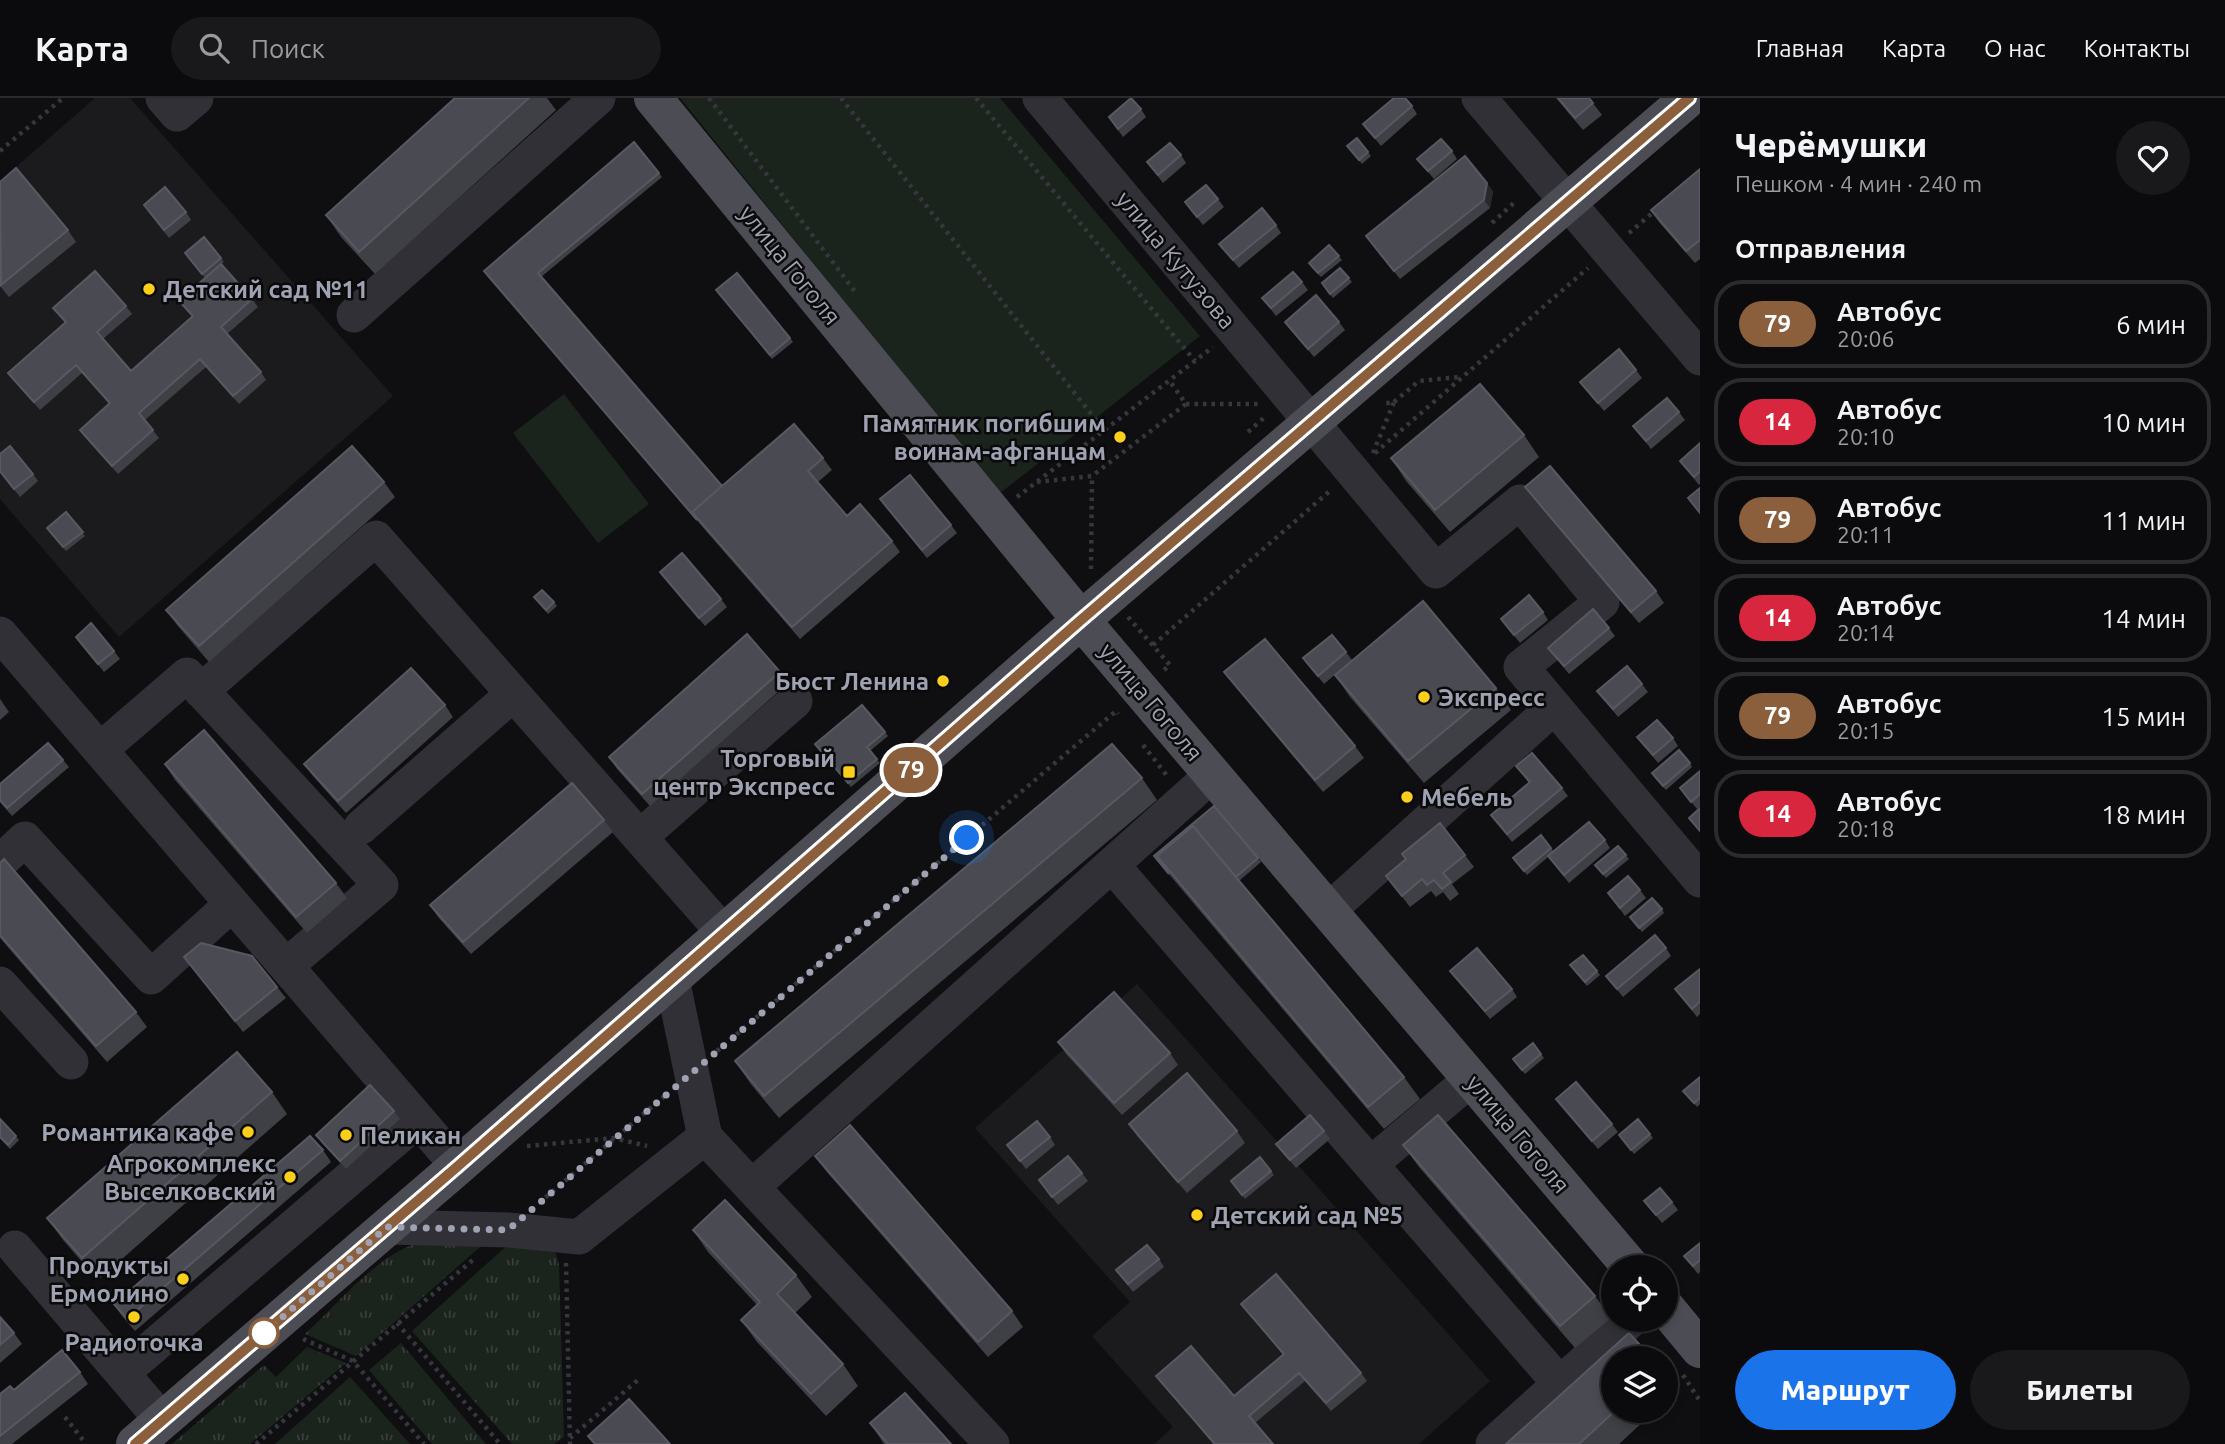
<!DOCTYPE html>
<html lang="ru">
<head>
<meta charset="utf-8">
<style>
  :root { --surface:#0b0b0d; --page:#19191b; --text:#f1f3f6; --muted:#9a9b9d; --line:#2b2b2e; --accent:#1a73e8 }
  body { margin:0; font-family:Ubuntu,sans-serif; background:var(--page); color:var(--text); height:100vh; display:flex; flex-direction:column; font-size:26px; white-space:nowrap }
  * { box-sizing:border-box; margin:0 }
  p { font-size:23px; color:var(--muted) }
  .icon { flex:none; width:38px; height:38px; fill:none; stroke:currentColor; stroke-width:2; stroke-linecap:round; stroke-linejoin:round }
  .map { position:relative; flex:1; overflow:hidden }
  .details { display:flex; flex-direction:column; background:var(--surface); width:525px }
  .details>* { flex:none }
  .badge { padding:0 14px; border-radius:23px; font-size:24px; line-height:46px }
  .buttons { position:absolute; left:1601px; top:1157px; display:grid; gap:14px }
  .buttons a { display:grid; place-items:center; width:77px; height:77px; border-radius:50%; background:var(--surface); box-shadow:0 4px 10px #0003,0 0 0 2px var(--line); font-size:35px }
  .you { position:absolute; width:35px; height:35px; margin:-18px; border:5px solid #fff; border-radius:50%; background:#1a73e8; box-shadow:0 0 0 10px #1a73e833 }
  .map>.badge { position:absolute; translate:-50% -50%; box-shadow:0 0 0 4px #fff }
  h2 { padding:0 35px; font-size:26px; line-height:63px }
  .round { display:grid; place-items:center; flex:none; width:74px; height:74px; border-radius:37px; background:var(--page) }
  .overview { display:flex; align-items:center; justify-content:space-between; height:119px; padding:0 35px }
  h1 { font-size:33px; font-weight:800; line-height:52px }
  .primary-button { display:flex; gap:14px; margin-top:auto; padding:14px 35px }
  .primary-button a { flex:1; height:80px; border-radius:42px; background:var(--accent); color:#fff; font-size:28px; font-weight:800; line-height:80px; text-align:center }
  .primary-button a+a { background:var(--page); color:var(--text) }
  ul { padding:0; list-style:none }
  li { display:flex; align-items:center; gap:21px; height:88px; margin:0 14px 10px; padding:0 21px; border:4px solid var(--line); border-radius:28px }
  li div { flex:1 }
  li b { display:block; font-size:26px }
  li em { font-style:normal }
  li .badge { min-width:77px; font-weight:700; text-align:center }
  header { display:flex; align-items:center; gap:42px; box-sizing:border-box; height:98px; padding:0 35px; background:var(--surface); border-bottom:2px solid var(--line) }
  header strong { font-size:33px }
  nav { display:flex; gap:38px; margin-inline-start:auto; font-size:24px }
  .search { width:490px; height:63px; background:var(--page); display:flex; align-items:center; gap:18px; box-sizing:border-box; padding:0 24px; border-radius:38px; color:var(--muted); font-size:26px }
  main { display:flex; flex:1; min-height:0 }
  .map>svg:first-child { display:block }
  .built { fill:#1b1b1e }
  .grass { fill:url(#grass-tufts) }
  .park { fill:#1b231d }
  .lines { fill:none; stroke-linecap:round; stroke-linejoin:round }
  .path { stroke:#36373d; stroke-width:4.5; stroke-dasharray:3.5 5; stroke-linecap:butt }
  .minor { stroke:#303036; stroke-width:35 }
  .major { stroke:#4c4c55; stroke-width:38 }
  .wall { fill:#3f4046 }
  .shaded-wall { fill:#28282c }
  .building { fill:#4a4b52; stroke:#575861; stroke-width:2 }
  .line-casing { stroke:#fff; stroke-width:16 }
  .line { stroke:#8b5e3c; stroke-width:10 }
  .walk { stroke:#9fa2b2; stroke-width:7; stroke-dasharray:0 12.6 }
  .poi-dot { fill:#fccf1c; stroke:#0a0a0b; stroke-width:2.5 }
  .stop-dot { fill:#fff; stroke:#8b5e3c; stroke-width:3.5 }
  .labels { text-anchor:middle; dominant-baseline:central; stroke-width:5; stroke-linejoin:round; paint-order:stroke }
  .street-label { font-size:24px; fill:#9fa2b2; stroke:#0a0a0b }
  .poi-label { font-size:24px; font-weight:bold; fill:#9fa2b2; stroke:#0a0a0b; text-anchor:end }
</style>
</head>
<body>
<header>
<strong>Карта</strong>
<div class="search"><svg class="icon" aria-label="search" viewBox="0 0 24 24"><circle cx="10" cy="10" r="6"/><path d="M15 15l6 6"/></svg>Поиск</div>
<nav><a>Главная</a><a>Карта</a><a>О нас</a><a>Контакты</a></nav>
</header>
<main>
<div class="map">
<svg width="1700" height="1346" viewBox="0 0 1700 1346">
  <defs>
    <pattern id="grass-tufts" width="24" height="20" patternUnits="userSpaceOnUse" patternTransform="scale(1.75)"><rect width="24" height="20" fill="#1b231d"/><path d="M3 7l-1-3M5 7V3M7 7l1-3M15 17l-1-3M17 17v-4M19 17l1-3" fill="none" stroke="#39403b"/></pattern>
  </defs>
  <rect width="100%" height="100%" fill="#0f0f11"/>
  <path class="built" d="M95,0H130L393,298L119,539L0,401V83Z
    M1137,886L1490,1283L1419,1346H1154L1173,1329L1092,1238L1130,1204L975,1030Z"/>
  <path class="grass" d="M489,1141L356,1258L305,1236C339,1205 378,1155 423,1143C443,1138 468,1141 489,1141Z
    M511,1144L554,1150L559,1166L564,1339L554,1346H512L412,1233Z
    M401,1245L486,1346H432L369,1272Z
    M307,1249L346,1265L250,1346H172L264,1267L276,1279Z
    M350,1279L410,1346H275Z"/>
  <path class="park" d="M680,0H1000L1200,238L999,396Z
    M564,296L649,406L598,445L513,335Z"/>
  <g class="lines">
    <path class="path" d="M709,0L856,195
      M841,0L1103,331
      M976,0L1195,263
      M0,53L63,0
      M1492,125L1517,102
      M1629,135L1657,111
      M1394,304L1419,283L1459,279
      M1186,306H1259
      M1248,334L1267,317
      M1373,355L1394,304L1382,306
      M1375,355L1588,170
      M1037,384L1092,378L1186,306L1169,282
      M1017,399L1213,249
      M1091,471L1092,378
      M1128,519L1170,567L1164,572
      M1153,547L1331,392
      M1143,647L1168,679
      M717,953L1116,613L1118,616
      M527,1048L614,1040L647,1048
      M539,1105L668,995
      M566,1165L570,1346
      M397,1225L500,1346
      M303,1241L353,1263L424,1346
      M1683,1277L1700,1303
      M65,1319L86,1346
      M570,1340L638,1282
      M256,1346L474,1161"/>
    <path class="minor" d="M163,0L177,16L196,0
      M1040,0L1436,473L1520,404L1602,504L1521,569L1700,782
      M1479,0L1700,260
      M354,217L598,0
      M0,536L458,1068
      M201,593L376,440L724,835
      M100,652L187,577L381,787L286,868
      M361,729L513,596
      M640,739L795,603
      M0,764L25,741L151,879L232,806
      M1112,767L1560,1286
      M1328,813L1554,609
      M0,886L71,964
      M705,1039L992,1346
      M1371,1066L1471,981
      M753,1088L1212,677
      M388,1129L508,1132L579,1139L705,1039L672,881
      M15,1150L162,1322
      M122,1275L418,1022
      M1493,1346L1631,1222"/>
    <path class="major" d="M653,0L1081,522L1631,1169
      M1666,1210L1700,1251
      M135,1346L458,1068L1081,522L1689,0"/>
  </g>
  <path class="wall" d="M455,0H547L556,12L375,176L341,139L326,117Z
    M1556,0H1589L1602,17L1583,32Z
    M1412,8L1417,16L1381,48L1363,26Z
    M1141,11L1146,19L1123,39L1109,19Z
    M1357,40L1371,58L1362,66L1350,52Z
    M634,44L662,79L541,179L722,388L823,360L832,372L818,384L847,418L892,443L900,454L800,541L700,426L487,177Z
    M1452,53L1457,61L1434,81L1417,61Z
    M1181,57L1186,65L1163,85L1147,64Z
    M1700,71V161L1695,165L1659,124L1651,112Z
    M0,84L68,132L76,144L9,199L0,188Z
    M1493,93L1490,110L1400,181L1366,138Z
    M1218,101L1224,109L1203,127L1185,104Z
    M144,107L186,114L191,122L169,140Z
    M1276,127L1281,135L1239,170L1219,146Z
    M204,139L224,164L221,166L252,201L258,209L227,236L261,274L266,282L239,306L206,269L145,322L159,340L118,376L86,340L80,332L109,306L82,275L40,312L14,283L8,275L65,225L53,210L126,208L132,216L103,241L131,273L192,219L179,203L205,180L185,155Z
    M1329,147L1342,162L1321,179L1311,169Z
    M1340,170L1352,184L1333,200L1322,185Z
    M1302,184L1308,192L1276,218L1262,200Z
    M719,196L790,240L793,244L772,261Z
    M1285,224H1339L1345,232L1314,259Z
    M1636,272L1642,280L1604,313L1580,284Z
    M1679,314L1685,322L1651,351L1633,328Z
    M1524,337L1539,359L1450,434L1406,383L1391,360Z
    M1700,345V386L1699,387L1680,363Z
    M0,356L33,376L38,383L20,399L0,374Z
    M384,384L395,399L209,564L177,527L166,512Z
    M1525,389L1656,493L1664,505L1639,525L1534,401Z
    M880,401L951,427L957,435L927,460Z
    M66,414L85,438L66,453L50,434Z
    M660,474L721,501L727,509L705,528Z
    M534,499L554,504L557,508L548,516Z
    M1543,514L1548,522L1520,545L1501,521Z
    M1609,530L1615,538L1569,576L1548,550Z
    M76,539L114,553L120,561L104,574Z
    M1346,554L1352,562L1324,586L1303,560Z
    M780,574L788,585L650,708L617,671L609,659Z
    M1224,574L1355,648L1364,660L1323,694L1233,586Z
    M1335,577L1496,590L1511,612L1424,685L1350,599Z
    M1642,586L1648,594L1618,619L1597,593Z
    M0,601L9,614L0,622Z
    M445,607L453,619L346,715L313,678L304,666Z
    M885,634L888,638L870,653L880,665L851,689L818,650Z
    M1637,639L1673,640L1678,648L1658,665Z
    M63,662L69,669L12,718L0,704V686Z
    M1690,665L1692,669L1666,692L1654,679Z
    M165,666L336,785L347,800L307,835L175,682Z
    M1516,668L1562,690L1568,698L1512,744L1491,717L1529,685Z
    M1700,673V709L1697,711L1680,690Z
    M1142,680L1157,702L779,1020L750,985L735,963Z
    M604,722L613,734L471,856L438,819L430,807Z
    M1605,742L1610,750L1569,785L1548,759L1527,777L1513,760L1551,750L1554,754Z
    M1618,748L1629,761L1606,780L1595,767Z
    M1465,757L1474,769L1452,786L1459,796L1450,803L1443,794L1436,799L1431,793L1410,809L1386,778Z
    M1258,760L1261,764L1239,783L1404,979L1420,1001L1384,1031L1157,762Z
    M0,765L136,914L147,929L107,964L0,840Z
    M1640,792L1646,800L1625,818L1608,795Z
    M1662,811L1664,815L1642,834L1630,819Z
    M1666,850L1671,858L1623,899L1606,878Z
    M184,859L277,889L286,900L243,934Z
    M1573,871L1597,873L1600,877L1587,888Z
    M1700,871V916L1697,919L1675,891Z
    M1450,873L1512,891L1517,899L1490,921Z
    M1058,944L1170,955L1178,967L1122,1017L1066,956Z
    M1533,945L1544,960L1525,976L1516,965Z
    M1700,979V1006L1697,1009L1683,993Z
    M272,994L287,1016L98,1182L63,1142L47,1120Z
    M1556,1001L1612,1026L1618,1034L1598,1051Z
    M394,1013L400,1021L346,1071L322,1045L316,1037Z
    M0,1021L19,1042L10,1051L0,1040Z
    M1129,1026L1237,1033L1245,1045L1187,1095L1137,1038Z
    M1324,1033L1330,1041L1296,1070L1276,1046Z
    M1650,1036L1653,1040L1634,1056L1619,1037Z
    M1050,1039L1055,1047L1026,1071L1007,1047Z
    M1403,1047L1595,1198L1611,1220L1575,1250L1419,1069Z
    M323,1052L331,1064L135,1233L122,1218L114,1206Z
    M815,1058L1012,1213L1023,1229L988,1259L826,1073Z
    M1260,1059L1274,1077L1245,1101L1231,1083Z
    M1082,1075L1088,1083L1058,1107L1039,1082Z
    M1644,1103L1672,1104L1678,1112L1662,1125Z
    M693,1132L796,1177L812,1199L795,1215L843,1266L858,1288L826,1318L757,1244L741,1222L757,1207L708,1154Z
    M1700,1145V1174L1698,1176L1684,1158Z
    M1159,1161L1164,1169L1133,1194L1116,1172Z
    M1241,1206L1361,1275L1367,1283L1331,1313L1305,1283L1255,1325L1273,1346H1213L1156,1278L1234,1298L1283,1257Z
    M0,1219L14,1235L22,1246L0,1265Z
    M80,1274L88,1286L12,1346H0V1296Z
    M1666,1278L1677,1294L1666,1304Z
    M1614,1312H1656L1619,1346H1506Z
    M870,1325L951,1346H884Z"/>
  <path class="shaded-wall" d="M1487,85L1493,93L1490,110L1484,102Z"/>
  <path class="building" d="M455,0H529L359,154L326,117Z
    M1131,0L1141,11L1118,31L1109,19Z
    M1394,0H1405L1412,8L1375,40L1363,26Z
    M1558,0H1589L1593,5L1575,20Z
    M1357,40L1368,54L1359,62L1347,48Z
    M1441,41L1452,53L1428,73L1417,61Z
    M634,44L659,75L538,175L722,388L692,414L697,422L484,173Z
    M1170,45L1181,57L1158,77L1147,64Z
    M1465,58L1487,85L1484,102L1394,173L1366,138Z
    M16,70L68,132L1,187L0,84Z
    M1700,71V142L1686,153L1651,112Z
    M1206,87L1218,101L1197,119L1185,104Z
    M165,89L186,114L164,132L144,107Z
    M1262,110L1276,127L1233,162L1219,146Z
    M204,139L221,160L202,176L185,155Z
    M1329,147L1339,158L1318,175L1309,165Z
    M221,166L252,201L221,229L261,274L233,298L200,261L139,315L153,332L112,368L80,332L110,305L76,267L34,304L8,275L66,224L53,210L95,173L126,208L97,234L131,273L193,218L179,203Z
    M1340,170L1349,180L1330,196L1322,185Z
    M1293,174L1302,184L1271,210L1262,200Z
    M737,175L790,240L770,257L716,192Z
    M1316,197L1339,224L1308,251L1285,224Z
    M1619,251L1636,272L1598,305L1580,284Z
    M1480,286L1524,337L1435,412L1391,360Z
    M1667,300L1679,314L1646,343L1633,328Z
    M794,326L823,360L808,373L847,418L860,406L892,443L792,529L692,414Z
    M1700,345V373L1694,379L1680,363Z
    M10,348L33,376L14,391L0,373V356Z
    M352,348L384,384L199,548L166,512Z
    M1550,368L1656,493L1631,514L1525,389Z
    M910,377L951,427L922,452L880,401Z
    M1700,390V415L1688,400Z
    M66,414L83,434L63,449L47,430Z
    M682,455L721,501L699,520L660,474Z
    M542,492L554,504L546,512L534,499Z
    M1529,497L1543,514L1514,537L1501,521Z
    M1423,503L1496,590L1408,663L1335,577Z
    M1593,511L1609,530L1564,568L1548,550Z
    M91,525L114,553L98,566L76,539Z
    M747,536L780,574L642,696L609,659Z
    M1332,537L1346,554L1318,578L1303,560Z
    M1265,541L1355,648L1315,682L1224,574Z
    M1627,568L1642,586L1613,611L1597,593Z
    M411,570L445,607L338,703L304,666Z
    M862,607L885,634L867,649L877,661L848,685L815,646Z
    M1657,622L1673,640L1653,657L1637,639Z
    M204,632L336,785L296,819L165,666Z
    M48,645L63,662L7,710L0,702V686Z
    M1112,646L1142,680L764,998L735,963Z
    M1679,652L1690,665L1663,688L1652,675Z
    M1532,655L1562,690L1507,736L1491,717L1530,684L1516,668Z
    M1700,673V696L1691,704L1680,690Z
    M572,685L604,722L463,844L430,807Z
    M1214,708L1258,760L1236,779L1193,728L1157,758L1169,776L1154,758Z
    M1700,710V733L1689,720Z
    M1589,724L1605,742L1564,777L1548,758Z
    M1440,725L1465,757L1443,775L1451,784L1442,791L1434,782L1427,787L1422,781L1402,798L1386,778L1406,761L1402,756Z
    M1193,728L1404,979L1368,1009L1157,758Z
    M1541,737L1551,750L1524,773L1513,760Z
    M1618,748L1626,757L1603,776L1595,767Z
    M4,761L136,914L96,948L0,837V765Z
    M1628,778L1640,792L1620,810L1608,795Z
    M1652,800L1662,811L1639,830L1630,819Z
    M1655,837L1666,850L1617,891L1606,878Z
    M201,845L252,858L277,889L235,923L184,859Z
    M1477,850L1512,891L1485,913L1450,873Z
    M1583,857L1597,873L1585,884L1570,867Z
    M1700,871V903L1692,911L1675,891Z
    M1114,894L1170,955L1114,1005L1058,944Z
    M1533,945L1541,956L1522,972L1513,961Z
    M237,954L272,994L82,1160L47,1120Z
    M1187,975L1237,1033L1178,1084L1129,1026Z
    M1700,979V1000L1694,1005L1683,993Z
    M1576,984L1612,1026L1592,1043L1556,1001Z
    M370,987L394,1013L340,1063L316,1037Z
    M1310,1017L1324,1033L1290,1062L1276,1046Z
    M1438,1017L1595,1198L1560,1228L1403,1047Z
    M0,1021L16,1038L8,1047L0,1039Z
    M1638,1021L1650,1036L1631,1052L1619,1037Z
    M1037,1023L1050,1039L1020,1063L1007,1047Z
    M850,1027L1012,1213L978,1244L815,1058Z
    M310,1038L323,1052L127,1221L114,1206Z
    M1068,1058L1082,1075L1052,1099L1039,1082Z
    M1260,1059L1271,1073L1242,1097L1231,1083Z
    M1660,1090L1672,1104L1656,1117L1644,1103Z
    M725,1102L796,1177L777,1196L843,1266L811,1296L741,1222L760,1204L693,1132Z
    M1700,1145V1162L1693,1168L1684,1158Z
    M1147,1147L1159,1161L1128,1186L1116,1172Z
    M1276,1176L1361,1275L1326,1305L1299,1275L1249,1318L1273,1346H1215L1156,1278L1191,1248L1234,1298L1284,1256L1241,1206Z
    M0,1219L14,1235L0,1247Z
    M1629,1235L1652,1260H1614V1312H1616L1579,1346H1506Z
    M62,1252L80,1274L0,1338V1296L10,1288L14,1292Z
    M905,1295L951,1346H888L870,1325Z
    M629,1301L670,1346H595L588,1338Z"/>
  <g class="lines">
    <defs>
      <path id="line" d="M135,1346L458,1068L1081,522L1689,0"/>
    </defs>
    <use href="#line" class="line-casing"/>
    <use href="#line" class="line"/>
    <path class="walk" d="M264,1235L387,1129L508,1132L967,740"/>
  </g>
  <g class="poi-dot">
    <circle cx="149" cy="191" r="7"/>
    <circle cx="1120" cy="339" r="7"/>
    <circle cx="943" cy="583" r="7"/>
    <circle cx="1424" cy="599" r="7"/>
    <rect x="842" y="667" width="14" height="14" rx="3.5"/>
    <circle cx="1407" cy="699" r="7"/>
    <circle cx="248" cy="1034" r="7"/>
    <circle cx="346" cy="1037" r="7"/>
    <circle cx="290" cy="1079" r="7"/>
    <circle cx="1197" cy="1117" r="7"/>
    <circle cx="183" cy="1181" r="7"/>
    <circle cx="134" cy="1219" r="7"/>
  </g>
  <circle class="stop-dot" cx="264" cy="1235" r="14"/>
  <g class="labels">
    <g class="street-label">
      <text transform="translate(1176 162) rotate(50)">улица Кутузова</text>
      <text transform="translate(790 167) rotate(51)">улица Гоголя</text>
      <text transform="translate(1151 604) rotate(50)">улица Гоголя</text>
      <text transform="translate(1518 1036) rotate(50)">улица Гоголя</text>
    </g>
    <g class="poi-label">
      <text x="163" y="191" text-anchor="start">Детский сад №11</text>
      <text x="1106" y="325">Памятник погибшим<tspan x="1106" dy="28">воинам-афганцам</tspan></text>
      <text x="929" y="583">Бюст Ленина</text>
      <text x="1438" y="599" text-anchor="start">Экспресс</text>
      <text x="835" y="660">Торговый<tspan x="835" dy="28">центр Экспресс</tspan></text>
      <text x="1421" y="699" text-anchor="start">Мебель</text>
      <text x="234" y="1034">Романтика кафе</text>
      <text x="360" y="1037" text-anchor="start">Пеликан</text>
      <text x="276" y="1065">Агрокомплекс<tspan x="276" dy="28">Выселковский</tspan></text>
      <text x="1211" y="1117" text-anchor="start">Детский сад №5</text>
      <text x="169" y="1167">Продукты<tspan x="169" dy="28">Ермолино</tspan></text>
      <text x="134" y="1244" text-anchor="middle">Радиоточка</text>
    </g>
  </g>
</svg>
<div class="buttons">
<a><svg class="icon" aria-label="locate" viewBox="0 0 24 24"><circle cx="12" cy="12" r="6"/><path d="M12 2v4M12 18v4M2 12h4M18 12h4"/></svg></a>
<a><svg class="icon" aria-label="layers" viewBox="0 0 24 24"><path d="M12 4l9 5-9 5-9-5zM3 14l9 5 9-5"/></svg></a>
</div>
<div class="you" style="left:967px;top:740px"></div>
<b class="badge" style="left:911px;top:672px;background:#8b5e3c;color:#fff">79</b>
</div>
<section class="details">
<div class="overview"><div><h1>Черёмушки</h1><p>Пешком · 4 мин · 240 m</p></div><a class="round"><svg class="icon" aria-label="heart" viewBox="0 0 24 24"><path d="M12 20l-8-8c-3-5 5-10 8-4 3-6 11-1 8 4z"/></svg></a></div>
<h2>Отправления</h2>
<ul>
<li><span class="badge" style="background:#8b5e3c;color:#fff">79</span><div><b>Автобус</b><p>20:06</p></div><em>6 мин</em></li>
<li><span class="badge" style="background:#d7263d;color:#fff">14</span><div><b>Автобус</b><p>20:10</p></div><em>10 мин</em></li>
<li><span class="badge" style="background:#8b5e3c;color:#fff">79</span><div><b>Автобус</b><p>20:11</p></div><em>11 мин</em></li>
<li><span class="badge" style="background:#d7263d;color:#fff">14</span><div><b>Автобус</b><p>20:14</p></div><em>14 мин</em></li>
<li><span class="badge" style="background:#8b5e3c;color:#fff">79</span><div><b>Автобус</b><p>20:15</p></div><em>15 мин</em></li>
<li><span class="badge" style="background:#d7263d;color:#fff">14</span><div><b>Автобус</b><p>20:18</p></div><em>18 мин</em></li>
</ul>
<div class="primary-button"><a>Маршрут</a><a>Билеты</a></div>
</section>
</main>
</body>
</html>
